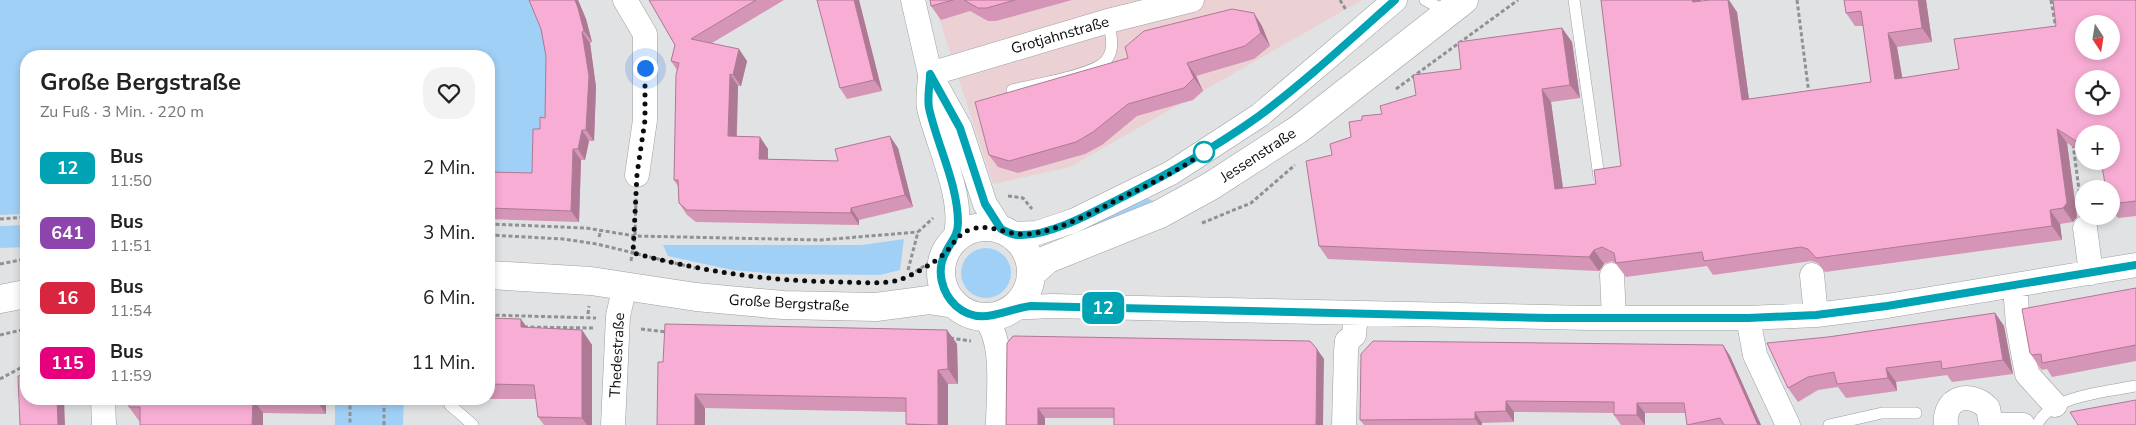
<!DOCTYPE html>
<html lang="de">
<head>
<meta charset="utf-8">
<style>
  :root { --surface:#fff; --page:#f2f2f2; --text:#222; --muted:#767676 }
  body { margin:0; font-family:"Nunito Sans",sans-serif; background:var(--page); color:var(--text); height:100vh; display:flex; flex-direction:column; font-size:19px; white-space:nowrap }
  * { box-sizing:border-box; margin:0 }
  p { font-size:16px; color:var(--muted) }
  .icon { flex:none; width:28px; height:28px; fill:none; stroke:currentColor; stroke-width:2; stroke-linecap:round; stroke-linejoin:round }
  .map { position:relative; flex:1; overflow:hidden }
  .panel { position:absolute; left:20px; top:50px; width:475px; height:355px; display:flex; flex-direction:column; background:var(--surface); border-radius:20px; box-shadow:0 2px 8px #0003 }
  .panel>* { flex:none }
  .badge { padding:0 10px; border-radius:8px; font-size:18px; line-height:32px }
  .needle { width:32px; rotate:168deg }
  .controls { position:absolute; left:2075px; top:15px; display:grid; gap:10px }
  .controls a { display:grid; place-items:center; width:45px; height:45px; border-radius:50%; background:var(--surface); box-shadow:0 2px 8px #0003; font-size:25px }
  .you { position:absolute; width:25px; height:25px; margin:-12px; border:4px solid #fff; border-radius:50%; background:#1a73e8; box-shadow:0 0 0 8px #1a73e833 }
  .map>.badge { position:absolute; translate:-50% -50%; box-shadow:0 0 0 2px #fff }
  .round { display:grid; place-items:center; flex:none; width:52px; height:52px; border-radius:20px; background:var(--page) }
  .head { display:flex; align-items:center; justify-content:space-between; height:85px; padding:0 20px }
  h1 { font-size:24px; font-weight:700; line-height:38px }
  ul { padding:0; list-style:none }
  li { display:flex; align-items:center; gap:15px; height:65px; padding:0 20px }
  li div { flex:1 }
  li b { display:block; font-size:19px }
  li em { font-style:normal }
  li .badge { min-width:55px; font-weight:700; text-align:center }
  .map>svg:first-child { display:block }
  .commercial { fill:#ebd1d4 }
  .green { fill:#a1d0f6 }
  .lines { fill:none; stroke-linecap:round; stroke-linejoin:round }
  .lane-casing { stroke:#9d9e9f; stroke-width:12 }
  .street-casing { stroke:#9d9e9f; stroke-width:25 }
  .secondary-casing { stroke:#9d9e9f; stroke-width:29 }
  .path { stroke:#909192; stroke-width:3; stroke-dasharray:4 2.5; stroke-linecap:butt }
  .lane { stroke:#fff; stroke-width:11 }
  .street { stroke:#fff; stroke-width:24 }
  .secondary { stroke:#fff; stroke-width:28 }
  .wall { fill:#d595b6 }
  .shaded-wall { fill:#ae7994 }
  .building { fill:#f8add4; stroke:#ae7994; fill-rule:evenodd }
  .line-casing { stroke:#fff; stroke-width:11 }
  .line { stroke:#00a3b4; stroke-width:8 }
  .walk { stroke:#0d0d0e; stroke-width:5; stroke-dasharray:0 9 }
  .stop-dot { fill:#fff; stroke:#00a3b4; stroke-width:2.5 }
  .labels { text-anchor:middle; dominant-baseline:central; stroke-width:5; stroke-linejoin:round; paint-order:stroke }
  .street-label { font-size:15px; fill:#0d0d0e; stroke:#fff }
</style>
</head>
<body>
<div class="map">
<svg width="2136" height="425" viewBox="0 0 2136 425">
  <rect width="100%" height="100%" fill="#e1e2e3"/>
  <path class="commercial" d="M933,0H1362L1070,167L993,184Z"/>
  <path class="green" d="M0,0H533L553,67L539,184L489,183V56H26V214L0,215Z
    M1144,197L1156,202L1065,239L1062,231Z
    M26,225V247L0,248V226Z
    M904,239L900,270L880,275L777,274L732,270L668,256L663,245H862Z
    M961 273a25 25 0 1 1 50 0a25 25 0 1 1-50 0Z
    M335,399H404L403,425H335Z"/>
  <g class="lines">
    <defs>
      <path id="lane" d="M1425,0L1447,12
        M1574,0L1599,177
        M1012,90C1032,85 1098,75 1107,59C1115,48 1111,34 1108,21
        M448,399L450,405L473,425
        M1829,425L1882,413H1916
        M2037,425C2051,395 2107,392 2136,386"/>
      <path id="street" d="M625,0L645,34V120L637,175
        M913,0L930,74L960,128L985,204L1001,229
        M930,74L1108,21L1192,0
        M930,74C930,84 927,98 929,108C938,146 966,200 955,239
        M2085,228L2091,273
        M1011,234L1037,233L1073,221L1171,173L1260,115L1395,0
        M1612,275L1614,318
        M1812,275L1816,315
        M2015,286L2018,325L2027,374L2055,405
        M1013,308L1051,306L1588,318H1748L1816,315L1887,306L2136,265
        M983,317C1006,337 998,397 998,425
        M1748,318L1755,355L1788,425
        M103,399L104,425
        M613,425L618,316L625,285
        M1344,425L1346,351L1347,341L1354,335L1356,314
        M1946,425C1943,397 1970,390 1988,408L1991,425
        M1991,425H2023"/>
      <path id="secondary" d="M941 272a45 45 0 1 1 90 0a45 45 0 1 1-90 0Z
        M1031,274L1048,259L1160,214L1211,186L1299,129L1464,0
        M489,275L591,281L696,297L783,305L876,307L929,300L954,304
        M0,299L26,294"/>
    </defs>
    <use href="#lane" class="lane-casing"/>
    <use href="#street" class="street-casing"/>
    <use href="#secondary" class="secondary-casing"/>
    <path class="path" d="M1340,0L1346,10
      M1797,0L1809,94
      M2051,0L2056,29
      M1396,89L1518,0
      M2073,144L2081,205
      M1008,196L1023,198L1032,209
      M0,219L26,217
      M1202,223L1251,203L1295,165
      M489,224L586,228L635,236L821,240L918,232
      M489,235L563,239L597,244L695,268
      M599,237L601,230
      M631,261L635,236L636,198
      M0,264L26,259
      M908,270L918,232L933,218
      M910,275L940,256
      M588,314L589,306
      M489,315L596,318
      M524,327L593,328
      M641,329L667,332
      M0,335L26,329
      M950,338L971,341
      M0,379L26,365
      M350,399V425
      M384,425V399"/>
    <use href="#lane" class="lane"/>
    <use href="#street" class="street"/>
    <use href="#secondary" class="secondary"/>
  </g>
  <path class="wall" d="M529,0H578L586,19L592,42L590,43L596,87L594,141H589L585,160H581L579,222L489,219V172L532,173L540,129L545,118L546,56L541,29Z
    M649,0H784L712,43L747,61L741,86H738L737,136L760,137L768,149V159L838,161L898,148L913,207L859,220V225L696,222L687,215L679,203L678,186L674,180L677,70L671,61L675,45Z
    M859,0L882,91L847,99L840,88Z
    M930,0H1072L996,21H988L970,11L941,20L931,6Z
    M1601,0H1701V1L1737,12L1749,99L1871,82L1863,26H1855L1846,13L1844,0H1926L1932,42L1897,47L1902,78L1959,69L2056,26L2136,0V216L2118,218L2111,209V189L2102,166L2095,161H2111L2084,134V154L2067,143L2077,217L2073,222L2060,224L2062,240L1825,272L1818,263L1811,261L1713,275L1707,266L1626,277L1616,264L1612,261L1604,264L1599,271L1328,259L1319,246L1332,155L1351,137L1362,120L1382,114L1461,69L1562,28L1572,42L1580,98L1551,102L1563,188L1596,184L1621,166Z
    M1262,26L1270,46L1254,59L1196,76L1203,91L1193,100L1137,116L1102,145L1085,154L1018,173L998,167L989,155Z
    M2136,288V361L2052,377L2047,369L2042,370L2040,368L2030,353Z
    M1995,313L2004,326L2013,374L1952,382L1947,375L1896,382L1897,391L1846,398L1838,387L1818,390L1798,402L1788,388L1828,337Z
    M489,318L527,328L582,330L592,345V425H544L538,417L536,399H489Z
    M947,330L957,344L958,384H948V425H907L906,412L705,408L663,362Z
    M1007,343L1324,359L1114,418H1045V425Z
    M1723,345L1730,356L1761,425H1687L1686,413H1645V425H1621L1614,415V413L1514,412V422L1482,423V425H1364L1360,420Z
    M129,399H326V414L263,413L139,421L129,407Z"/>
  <path class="shaded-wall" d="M575,0H578L586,19L592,42L584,31Z
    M854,0H859L882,91L874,80Z
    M1692,0H1701L1703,16L1693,2Z
    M1728,0H1729L1737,12L1751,114L1742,100Z
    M1918,0H1926L1932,42L1922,28Z
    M1254,13L1262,26L1270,46L1261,33Z
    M1562,28L1572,42L1580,98L1570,85Z
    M582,32L590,43L596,87L594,141L586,130Z
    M1888,33L1897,47L1905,93L1895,79Z
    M739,49L747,61L741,86L733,75Z
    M1187,63L1196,76L1203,91L1194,78Z
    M730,74L738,86L736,148L728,136Z
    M1542,89L1551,102L1565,203L1555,189Z
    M2057,129L2067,143L2077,217L2073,222L2063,208Z
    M582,130L589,141L585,160L578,149Z
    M890,136L898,148L913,207L905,195Z
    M760,137L768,149V171L759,159Z
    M573,149L581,160L579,222L571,211Z
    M851,208L859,220V225L851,213Z
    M2050,210L2060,224L2062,240L2052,226Z
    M1594,250L1604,264L1599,271L1589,257Z
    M1995,313L2004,326L2013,374L2003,360Z
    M521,319L531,333L521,327Z
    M582,330L592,345V425H587L582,418Z
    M947,330L957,344L958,384L948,369Z
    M1723,345L1730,356L1761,425H1758Z
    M1317,349L1324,359L1323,425H1316Z
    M1886,368L1896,382L1897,391L1888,378Z
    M938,370L948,384V425H938Z
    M695,394L705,408V425H695Z
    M57,399H64L65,425H58Z
    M253,399L263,413V425H252Z
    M316,399H326V414L316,400Z
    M1506,401L1514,412V422L1506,411Z
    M1637,403L1645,413V425L1637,415Z
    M1038,408L1045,418V425H1038Z
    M1475,412L1482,423V425H1479L1475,419Z"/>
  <path class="building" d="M529,0H575L578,8L584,31L582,32L589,76L586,130H582L578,149H573L571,211L489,208V172L532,173L533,129H540V117L545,118L546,56L541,29Z
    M649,0H756L691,39L739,49L733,75L730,74L728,136L760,137L759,159L838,161L835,149L890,136L905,195L851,208V213L687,210L679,203L678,180H674L676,75L679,63L671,61L675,45Z
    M817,0H854L874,80L840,88Z
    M930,0H953L931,6Z
    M964,0H1015L987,8H978Z
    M1601,0H1692L1693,2L1710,0H1728L1742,100L1871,82L1861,11L1846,13L1844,0H1918L1922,28L1888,33L1895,79L1959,69L1954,39L2056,26L2053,0H2136V201L2111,204V189H2106L2101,161H2111V134H2084V146L2057,129L2067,203L2063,208L2050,210L2052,226L1816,258L1808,249L1801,247L1704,261L1702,252L1616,263L1614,253L1602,247L1594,250L1589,257L1319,246L1306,161L1332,155L1330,144L1351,137L1349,122L1362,120V116L1382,114L1380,106L1416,95L1413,75L1461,69L1458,42L1562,28L1570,85L1542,89L1555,189L1596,184L1594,170L1621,166ZM2084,24H2111V51H2084ZM2084,79H2111V106H2084Z
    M1232,9L1254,13L1261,33L1245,46L1187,63L1194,78L1184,88L1128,104L1093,132L1076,142L1009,161L989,155L975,102L1128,58L1125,47L1144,31Z
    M2136,288V345L2042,363L2041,354L2032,355L2030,353L2022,309Z
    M1995,313L2003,360L1942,369L1941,361L1886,368L1888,378L1837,384L1834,372L1808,377L1788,388L1767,343L1828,337Z
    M489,318L521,319V327L582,330V418L538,417L534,385L489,384Z
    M665,324L947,330L948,369L938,370V425L906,424V398L695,394V425H657L658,362H663Z
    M1013,336L1310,341L1317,349L1316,425H1114V408H1038V425H1006L1007,343Z
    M1373,341L1723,345L1758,425H1724L1720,418L1687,425L1684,403H1637V415H1614V402L1506,401V411L1475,412V419L1360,420L1361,354Z
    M26,375V399H57L58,425H20L18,376Z
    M129,399H316V400L253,399L252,425H140V407H129Z
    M2136,400V425H2078L2070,412Z"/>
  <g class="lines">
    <defs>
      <path id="line" d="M1395,0C1351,39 1306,81 1259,116C1213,149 1165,176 1115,201C1090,214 1047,237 1018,235C1012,235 1007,232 1001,229L985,204L960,128L930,74C930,84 927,97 929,108C937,145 958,184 958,223C958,237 950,242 945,254C936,271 942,293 956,306C981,328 1006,308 1032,306L1550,318H1748L1816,315L1887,306L2136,265"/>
    </defs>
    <use href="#line" class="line-casing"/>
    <use href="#line" class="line"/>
    <path class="walk" d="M645,68V120L637,174L633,253C706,272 766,281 842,282C861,282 884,285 902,279C915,274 934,263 944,254C954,245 957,233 972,229C993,223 1009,237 1030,234C1064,229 1095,211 1125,196C1152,183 1180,170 1204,152"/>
  </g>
  <circle class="stop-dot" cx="1204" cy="152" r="10"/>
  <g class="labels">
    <g class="street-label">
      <text transform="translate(1060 35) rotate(-16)">Grotjahnstraße</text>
      <text transform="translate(1258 155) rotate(-33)">Jessenstraße</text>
      <text transform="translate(789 303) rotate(3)">Große Bergstraße</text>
      <text transform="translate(617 355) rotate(-87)">Thedestraße</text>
    </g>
  </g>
</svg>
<div class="controls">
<a><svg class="needle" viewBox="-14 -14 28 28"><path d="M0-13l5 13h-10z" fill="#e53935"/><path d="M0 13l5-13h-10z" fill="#767676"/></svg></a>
<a><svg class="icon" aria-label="locate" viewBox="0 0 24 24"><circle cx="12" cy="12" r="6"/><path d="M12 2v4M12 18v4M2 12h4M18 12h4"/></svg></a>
<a>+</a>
<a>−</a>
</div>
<div class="you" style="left:645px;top:68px"></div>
<b class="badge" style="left:1103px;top:308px;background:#00a3b4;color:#fff">12</b>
<section class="panel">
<div class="head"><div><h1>Große Bergstraße</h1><p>Zu Fuß · 3 Min. · 220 m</p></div><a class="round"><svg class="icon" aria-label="heart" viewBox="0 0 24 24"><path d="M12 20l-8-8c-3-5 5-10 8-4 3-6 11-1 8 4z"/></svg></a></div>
<ul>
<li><span class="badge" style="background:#00a3b4;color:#fff">12</span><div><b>Bus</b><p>11:50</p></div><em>2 Min.</em></li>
<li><span class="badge" style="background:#8e44ad;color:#fff">641</span><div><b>Bus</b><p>11:51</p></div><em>3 Min.</em></li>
<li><span class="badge" style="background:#d7263d;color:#fff">16</span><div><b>Bus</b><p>11:54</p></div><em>6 Min.</em></li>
<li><span class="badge" style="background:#e6007e;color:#fff">115</span><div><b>Bus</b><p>11:59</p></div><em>11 Min.</em></li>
</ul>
</section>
</div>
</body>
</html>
